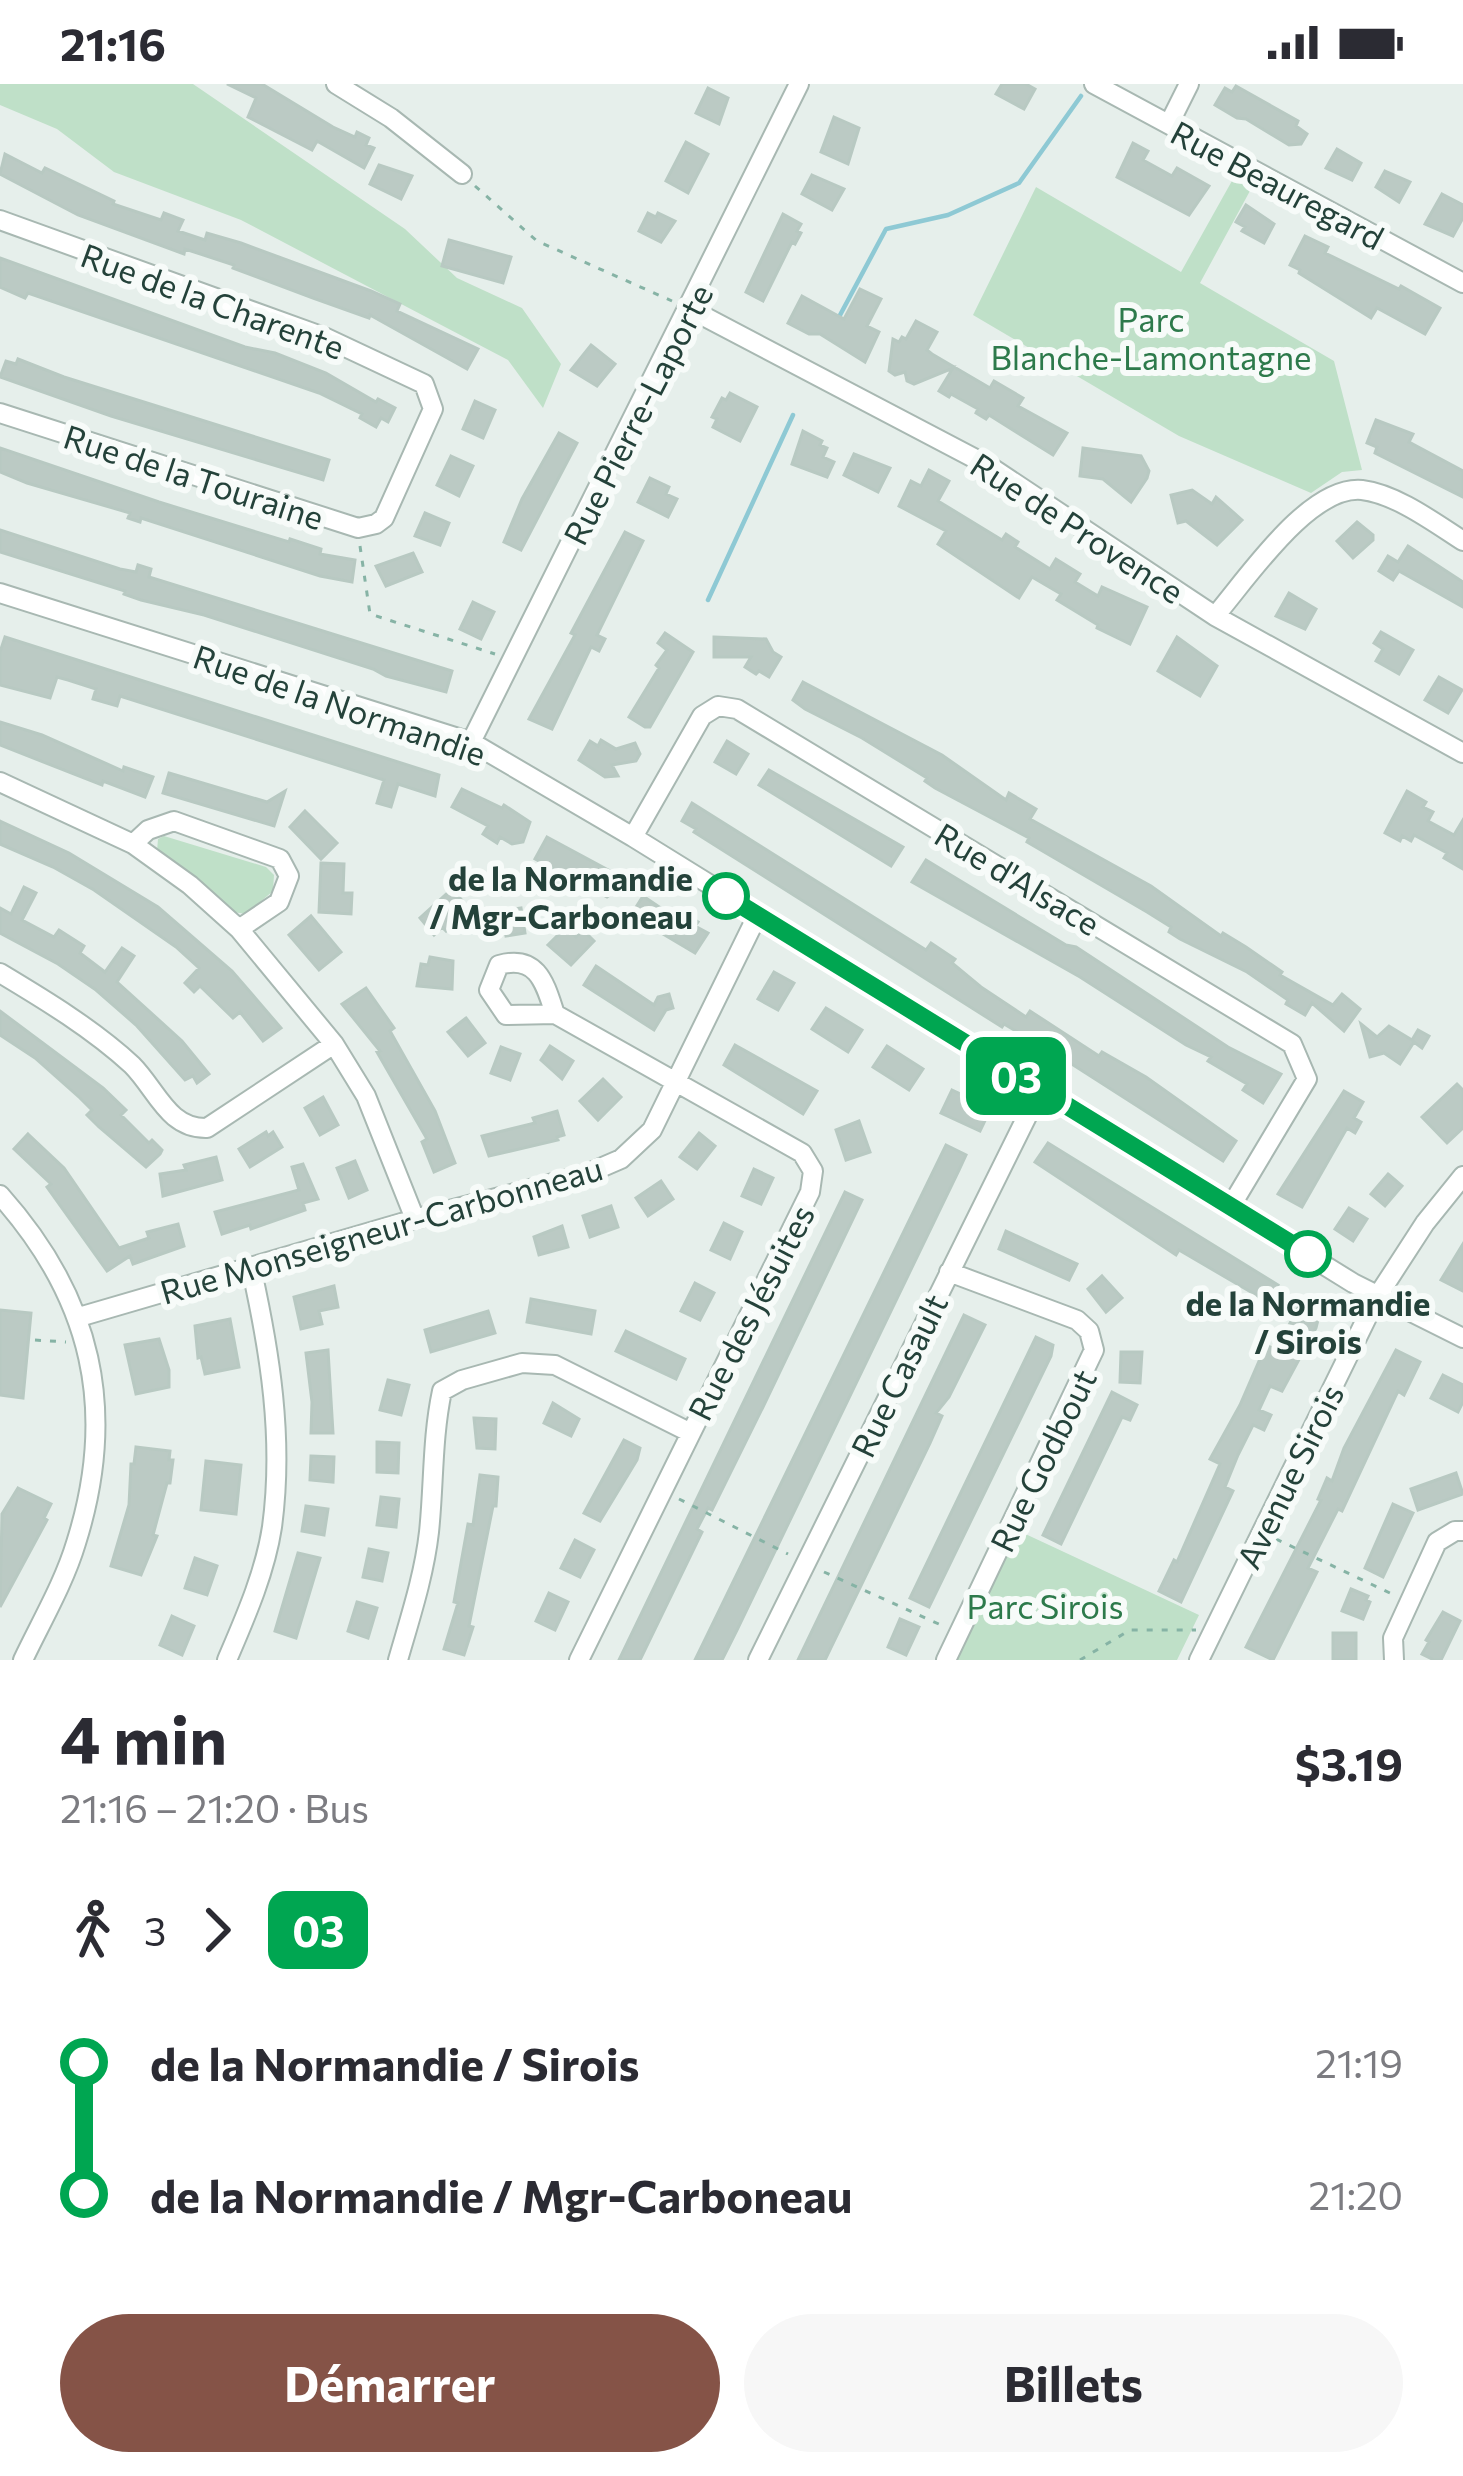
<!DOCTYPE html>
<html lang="fr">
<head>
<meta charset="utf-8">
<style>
  :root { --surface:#fff; --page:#f7f7f7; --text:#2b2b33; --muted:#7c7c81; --accent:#855347 }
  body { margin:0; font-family:Commissioner,sans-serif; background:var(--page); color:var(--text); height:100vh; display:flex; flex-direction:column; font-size:45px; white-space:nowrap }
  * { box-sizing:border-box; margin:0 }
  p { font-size:39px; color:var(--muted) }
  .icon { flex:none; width:66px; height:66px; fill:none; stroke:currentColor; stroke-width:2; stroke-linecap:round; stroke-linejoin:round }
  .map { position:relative; height:1576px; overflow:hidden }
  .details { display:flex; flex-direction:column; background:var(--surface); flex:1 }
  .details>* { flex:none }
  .badge { padding:0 24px; border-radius:18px; font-size:42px; line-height:78px }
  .map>.badge { position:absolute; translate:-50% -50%; box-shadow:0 0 0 6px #fff }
  .legs { display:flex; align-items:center; gap:18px; height:132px; padding:0 60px; font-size:39px }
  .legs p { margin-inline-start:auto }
  .overview { display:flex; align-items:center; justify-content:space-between; height:204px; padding:0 60px }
  h1 { font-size:66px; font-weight:700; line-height:90px }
  .primary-button { display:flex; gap:24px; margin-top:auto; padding:24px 60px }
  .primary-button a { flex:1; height:138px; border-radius:72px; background:var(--accent); color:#fff; font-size:48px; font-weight:700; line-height:138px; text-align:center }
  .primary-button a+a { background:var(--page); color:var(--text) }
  ul { padding:0 60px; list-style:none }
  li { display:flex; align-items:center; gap:42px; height:132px; font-size:45px }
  li i { display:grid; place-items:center; width:18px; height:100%; margin:0 15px; background:currentColor }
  li i::after { content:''; width:30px; height:30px; margin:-15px; border:9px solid; border-radius:50%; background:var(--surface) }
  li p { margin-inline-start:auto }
  li:first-child i { background:linear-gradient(#0000 50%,currentColor 0) }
  li:last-child i { background:linear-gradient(currentColor 50%,#0000 0) }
  .status { display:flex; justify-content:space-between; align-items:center; height:84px; padding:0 60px; background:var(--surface); direction:ltr }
  .status svg { height:33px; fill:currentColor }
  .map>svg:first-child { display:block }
  .green { fill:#bfe0c8 }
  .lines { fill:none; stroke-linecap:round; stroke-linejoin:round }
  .stream { stroke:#8ec9d4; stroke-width:4.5 }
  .building { fill:#bbcac4; stroke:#b8c9c2; stroke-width:3 }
  .minor-casing { stroke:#a8b8b2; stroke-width:22 }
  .path { stroke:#86b3a5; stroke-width:3; stroke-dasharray:6 9; stroke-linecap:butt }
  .minor { stroke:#fff; stroke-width:18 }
  .line-1-casing { stroke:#fff; stroke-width:27 }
  .line-1 { stroke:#00a651; stroke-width:18 }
  .stop-1-dot { fill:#fff; stroke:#00a651; stroke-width:6 }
  .labels { text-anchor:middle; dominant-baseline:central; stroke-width:12; stroke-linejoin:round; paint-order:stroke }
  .street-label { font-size:33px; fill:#24423a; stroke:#f7fbf9 }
  .park-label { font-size:33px; fill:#2d7a4b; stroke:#f7fbf9 }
  .stop-label { font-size:33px; font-weight:bold; fill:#24423a; stroke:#f7fbf9; text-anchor:end }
</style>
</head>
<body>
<div class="status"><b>21:16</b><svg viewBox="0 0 49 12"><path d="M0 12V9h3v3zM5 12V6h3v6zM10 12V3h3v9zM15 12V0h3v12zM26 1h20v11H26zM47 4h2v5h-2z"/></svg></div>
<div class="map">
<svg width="1463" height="1576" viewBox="0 0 1463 1576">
  <rect width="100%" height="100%" fill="#e6efeb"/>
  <path class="green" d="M0,0H193L405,145L457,194L522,224L561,280L543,324L508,276L241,136L114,88L57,45L0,21Z
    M1233,95L1251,105L1200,199L1334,277L1362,386L1342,388L1311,409L1179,352L973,231L1036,103L1181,188Z
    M164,752L266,783L274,791L273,807L246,830L233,828L157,767L158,755Z
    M1019,1447L1199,1531L1177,1576H955Z"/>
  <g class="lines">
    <path class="stream" d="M839,233L886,145L948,131L1019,99L1081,12
      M708,516L793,331"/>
  </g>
  <path class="building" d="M227,0H262L333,43L355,53L357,48L369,54L366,61L374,64L364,84L317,57L312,66L248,33L256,14Z
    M1002,0H1026L1035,5L1024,25L996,10Z
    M1236,2L1298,37L1296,42L1307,50L1301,60L1289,61L1246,35L1237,34L1215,21L1225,4L1232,8Z
    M708,4L728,14L719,40L696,29Z
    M834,33L859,44L848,80L821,68Z
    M686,58L708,70L688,109L666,97Z
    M1133,59L1148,67L1143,76L1172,92L1177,84L1209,102L1189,131L1117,93Z
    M1337,65L1361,79L1352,96L1326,84Z
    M5,70L42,89L45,84L114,117L113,120L161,136L164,129L183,136L178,147L205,156L207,149L241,159L371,207L400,220L397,227L478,265L467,285L370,231L369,234L313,214L233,184L234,181L185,165L184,170L78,131L0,90Z
    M379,81L412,92L401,115L370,100Z
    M1385,87L1410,98L1399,118L1376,103Z
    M812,91L844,105L832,126L802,110Z
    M1442,110L1463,121V134L1453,152L1425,140Z
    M1246,121L1274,140L1264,159L1242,147L1245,143L1236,138Z
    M648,129L656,133L658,129L675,137L661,158L639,147Z
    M783,130L801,140L797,147L801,149L795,160L792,158L763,217L746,208Z
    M1305,152L1328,163L1325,169L1399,205L1401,202L1440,224L1425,250L1377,224L1371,234L1299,189L1300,186L1290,181Z
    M449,156L511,173L503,199L442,182Z
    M0,174L245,263L275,269L326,289L376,318L378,315L395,324L388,338L381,334L376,343L360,334L362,330L319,309L28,209L25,214L0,203Z
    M860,205L881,215L867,242L879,248L865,278L820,250H809L788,239L802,212L844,235Z
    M916,237L937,248L927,266L932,270L990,304L994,297L1023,314L1018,322L1067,349L1053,371L989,331L986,335L976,329L978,325L951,310L949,313L939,307L953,284L914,300L907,297L905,288L895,291L889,287L893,255L899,258L902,253L906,255Z
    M591,261L615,280L597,302L571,286Z
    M18,275L64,293L329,376L323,396L111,332L0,293L6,277L16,280Z
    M730,309L757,323L740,357L713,343L717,335L712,333L722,314L726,316Z
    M475,317L495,326L483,354L463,345Z
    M1376,336L1413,350L1409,358L1463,387V413L1375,369L1377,363L1367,359Z
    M803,347L822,357L820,361L827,364L823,373L834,378L827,393L792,380Z
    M559,349L577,359L521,466L504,458L522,415Z
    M0,364L159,418L289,458L290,455L321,465L320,470L355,476L352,498L320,492L141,434L140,438L128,434L130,429L27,399L0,388Z
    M1083,364L1141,372L1149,387L1147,394L1131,418L1103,395L1080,392Z
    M854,370L890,384L878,408L844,391Z
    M451,372L473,382L459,412L437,401Z
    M929,386L949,397L938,417L1002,456L1006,450L1018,458L1015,463L1050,485L1056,475L1080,490L1075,498L1098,512L1102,503L1147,523L1130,560L1097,544L1098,541L1057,516L1061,510L1032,493L1019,514L938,460L946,447L899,422L911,397L921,402Z
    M650,394L669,403L666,410L677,415L668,433L638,418Z
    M1192,406L1212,420L1216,413L1242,436L1217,461L1186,437L1178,439L1171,411Z
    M425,429L449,439L440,461L415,452Z
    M1357,438L1373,451V456L1353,474L1337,457Z
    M0,446L120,485L136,488L138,481L151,485L149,493L452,587L446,608L386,592L373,585L204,531L141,516L124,510L125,507L0,468Z
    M625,448L643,457L597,551L605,555L599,567L591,563L552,645L529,635L575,551L571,549Z
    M1408,462L1463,498V523L1399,487L1393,496L1379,487L1388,472L1398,478Z
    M413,469L422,488L386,502L376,482Z
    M1289,509L1316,525L1305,545L1276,532Z
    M473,518L494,528L481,555L460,545Z
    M1381,548L1413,566L1399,590L1376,577L1383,565L1374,559Z
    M665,549L693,568L650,643H645L629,633L659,584L656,581L667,566L658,559Z
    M5,553L439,691L435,712L398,700L391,723L377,719L384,696L120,612L117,622L93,615L96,605L68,596L57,593L50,614L0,601V568Z
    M714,553L766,555L773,568L781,573L769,593L759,587L756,590L745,583L751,573H714Z
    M1177,553L1217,582L1200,612L1158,587Z
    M1439,593L1462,606L1448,629L1425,616Z
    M803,598L942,671L1006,716L1009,709L1036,725L1030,735L1151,802L1221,852L1223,849L1246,863L1282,888L1280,891L1333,921L1342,910L1360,925L1344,947L1312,919L1305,931L1286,920L1288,916L1247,888L1180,855L1169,848L1171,843L1147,828L1027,758L1029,754L935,704L925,697L927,694L862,654L805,625L793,616Z
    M0,638L42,651L123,687L124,683L153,693L145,713L103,697L102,701L0,661Z
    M601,656L616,665L635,659L640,670L636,677L612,681L618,692L605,693L579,676L590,657L598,662Z
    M727,657L748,670L736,690L715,678Z
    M769,686L903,763L891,782L759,701Z
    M169,689L267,718L285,707L274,742L163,709Z
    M462,705L502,724L504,721L530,738L523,758L512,760L500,753L497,759L483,750L488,742L452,723Z
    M1407,707L1426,718L1423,723L1433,728L1428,737L1454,751L1463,736V785L1444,774L1447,769L1414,751L1411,757L1402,752L1400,757L1385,749Z
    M692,719L926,866L931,859L955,875L952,879L981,903L1026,933L1030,927L1099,972L1102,968L1146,993L1236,1057L1223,1077L1067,977L1004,940L1002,943L694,748L696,745L682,737Z
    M305,727L337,759L321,775L290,743Z
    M0,737L69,769L158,823L232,887L281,944L263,957L240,928L233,934L200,902L194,908L185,899L199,884L176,863L94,806L53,783L0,760Z
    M547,753L621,793L613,809L607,813L535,775Z
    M926,776L1066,861L1076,863L1228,963L1281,990L1263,1019L1243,1006L1247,1000L1208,977L1211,973L1186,961L1080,893L912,798Z
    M321,779L344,780L343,809H352L351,830L319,828Z
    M24,803L36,809L22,836L54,853L59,846L84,862L80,869L105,888L122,864L134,872L117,898L182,957L209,990L197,999L193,992L185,996L136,941L96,906L58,880L0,849V824L11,830Z
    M452,805L467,822L446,847L442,843L434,851L420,834Z
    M643,812L677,835L682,828L698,838L695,842L708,849L695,869L631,831Z
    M521,824L525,849L506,852L502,827Z
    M311,832L341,868L319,886L289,851Z
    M566,843L576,853L583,846L594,857L571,881L548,861Z
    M430,873L453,877L452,905L417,902L421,880L428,881Z
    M596,882L654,921L658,913L669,910L673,924L666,926L654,946L584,901Z
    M774,888L794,899L778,926L758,915Z
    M366,904L394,944L390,947L435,1027L455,1079L434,1088L422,1058L427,1055L377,968L380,967L342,920Z
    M826,924L862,946L848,968L812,945Z
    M0,927L103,1004L126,1026L121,1031L149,1059L152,1056L162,1066L160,1070L146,1083L99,1043L87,1031L92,1026L80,1014L35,974L0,951Z
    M466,934L485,959L468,972L448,948Z
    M1361,940L1377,953L1389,942L1412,956L1418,946L1429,952L1422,964L1414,958L1400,980L1384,969L1370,973Z
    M735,961L817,1007L803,1030L724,981Z
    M550,962L573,977L562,995L541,976Z
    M887,962L923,985L909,1006L873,983Z
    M501,963L520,970L510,996L491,989Z
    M603,995L621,1013L598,1036L580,1017Z
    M1457,1000L1463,1006V1044L1447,1059L1422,1033Z
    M952,1006L991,1024L980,1047L941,1029Z
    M1344,1007L1363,1018L1354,1034L1361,1038L1355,1049L1347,1044L1302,1123L1278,1110Z
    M323,1013L338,1041L320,1051L305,1024Z
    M557,1027L564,1051L557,1053L558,1056L489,1072L482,1052L535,1039L533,1034Z
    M859,1037L870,1068L846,1076L836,1046Z
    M266,1048L268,1052L273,1048L282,1063L250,1083L239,1065Z
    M699,1049L715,1062L697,1085L680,1073Z
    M28,1050L64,1084L119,1164L149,1154L147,1148L178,1140L184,1162L133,1180L130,1172L107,1187L47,1103L51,1100L14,1065Z
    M1048,1059L1278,1201L1268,1218L1179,1166L1176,1171L1035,1078Z
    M946,1061L966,1071L959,1086L737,1546L722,1576H695Z
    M216,1073L222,1096L163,1112L160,1090L186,1086L184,1081Z
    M355,1077L367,1106L349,1114L337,1084Z
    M303,1080L318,1115L303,1119L305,1126L251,1145L250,1141L222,1150L215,1128L299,1106L292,1083Z
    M754,1085L773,1094L761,1120L742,1112Z
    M1388,1090L1402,1102L1385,1122L1371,1110Z
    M661,1097L673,1115L648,1132L636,1114Z
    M845,1108L862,1116L763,1323L712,1426L708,1424L697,1445L702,1448L640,1576H619Z
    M611,1122L618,1143L590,1153L583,1132Z
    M1349,1124L1367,1135L1353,1157L1335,1145Z
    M724,1139L742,1148L730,1175L711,1166Z
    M562,1142L568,1163L539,1171L534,1153Z
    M1006,1147L1077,1180L1069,1196L999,1165Z
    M1463,1160V1207L1441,1196Z
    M1102,1192L1122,1214L1106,1228L1088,1205Z
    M695,1199L714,1209L700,1236L681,1227Z
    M334,1202L338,1223L319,1227L322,1240L301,1245L294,1213Z
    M531,1215L595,1227L591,1250L527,1238Z
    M1301,1218L1320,1228L1316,1244L1282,1307L1270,1302L1259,1326L1271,1331L1264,1346L1253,1341L1238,1371L1225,1403L1233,1407L1181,1518L1159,1507L1174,1476L1177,1478L1220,1380L1210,1375L1240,1321L1266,1261L1276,1266Z
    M0,1226L31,1229L23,1314L0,1311Z
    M488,1227L495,1249L431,1268L425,1246Z
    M964,1231L985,1241L949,1313L936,1329L942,1332L930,1359L825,1576H798Z
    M230,1235L239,1283L205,1290L201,1273L198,1274L195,1242Z
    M626,1247L685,1275L676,1295L616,1267Z
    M1036,1253L1053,1261L1051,1272L929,1523L910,1514Z
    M159,1255L169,1286V1303L136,1310L125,1261Z
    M328,1266L333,1349H311L312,1318L306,1269Z
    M1396,1266L1420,1278L1404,1311L1398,1307L1342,1427L1338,1425L1308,1484L1317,1488L1273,1576L1246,1563L1321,1416L1318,1415L1327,1394L1332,1397L1344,1364Z
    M1121,1268H1142L1140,1299L1120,1298Z
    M1443,1291L1463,1301V1318L1458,1328L1431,1314Z
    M388,1296L409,1301L401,1331L380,1326Z
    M1112,1308L1137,1321L1130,1336L1122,1333L1061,1460L1043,1451Z
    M553,1319L579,1335L571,1352L544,1339Z
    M474,1334L496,1335L495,1365L477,1364Z
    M624,1356L640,1364L637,1376L600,1437L584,1429Z
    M377,1358L399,1359L398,1389L377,1388Z
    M136,1363L170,1367L169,1376H173L170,1399H167L153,1451L157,1452L141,1491L111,1482L129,1421L131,1380H134Z
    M311,1372L334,1373L333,1398L310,1396Z
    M206,1377L241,1381L236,1430L201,1426Z
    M1456,1389L1463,1410L1418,1426L1411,1405Z
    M480,1391L498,1393L496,1422H493L469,1542L473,1543L464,1571L444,1565L458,1519L454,1518L468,1440L473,1441Z
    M18,1404L51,1420L44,1434L47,1436L0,1523L2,1430Z
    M381,1413L399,1415L396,1443L377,1441Z
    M1393,1420L1413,1429L1383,1493L1365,1484Z
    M306,1422L328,1425L324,1451L302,1447Z
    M575,1456L594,1466L580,1493L561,1484Z
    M369,1465L388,1469L382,1497L363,1493Z
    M298,1469L320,1474L296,1554L275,1547Z
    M195,1474L217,1482L207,1511L185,1504Z
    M1351,1505L1368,1512L1366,1516L1370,1518L1363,1535L1342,1527Z
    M549,1509L568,1518L555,1546L536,1537Z
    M357,1518L377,1524L368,1554L348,1547Z
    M1443,1528L1460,1537L1441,1576H1434L1422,1570L1429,1558L1426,1556Z
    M172,1532L194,1542L182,1571L160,1561Z
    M900,1535L919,1543L906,1571L888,1563Z
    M1333,1549H1356V1576H1333Z"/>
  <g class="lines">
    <defs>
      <path id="minor" d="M336,0L391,34L462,90
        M1094,0L1463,199
        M1169,40L1189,0
        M0,136L324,253L424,300L433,325L384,434L376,440L358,444L0,329
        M690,225L989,382L1215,532L1463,669
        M0,509L471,658L633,753L1353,1199L1463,1254
        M1215,532C1247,495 1309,401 1362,406C1396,410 1435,439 1463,457
        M471,658L799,0
        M0,698L133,760L190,801L239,845L334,960L366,1012L415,1135
        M633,753L702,632L718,622L737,625L1292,960L1307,995L1231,1122
        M133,760L148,746L174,737L280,775L289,792L279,818L239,845
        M0,889C45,916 93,945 132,981C157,1006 168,1045 207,1044L334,960
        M555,930L506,931L489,906L499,881C538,870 545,900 555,930L802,1069L813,1087L810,1108L579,1576
        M0,1111C92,1214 118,1326 76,1459C64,1499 41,1538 23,1576
        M79,1233L415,1135L584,1091L621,1075L652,1046L757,832
        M227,1576C245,1534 265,1489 272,1443C284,1355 270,1268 251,1183
        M398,1576C410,1534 424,1492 429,1448C434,1401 432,1354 442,1307L462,1296L522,1279L555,1281L689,1348
        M758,1576L1040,1006
        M946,1576L1094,1266L1089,1247L1077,1236L949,1188
        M1199,1576L1377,1213L1425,1139L1463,1092
        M1394,1576L1393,1554L1437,1458L1455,1447H1463"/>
    </defs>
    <use href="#minor" class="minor-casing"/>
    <path class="path" d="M475,102L537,157L672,217
      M360,462L370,530L495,570
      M35,1256L66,1258
      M679,1415L788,1470
      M1276,1455L1392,1510
      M824,1488L941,1541
      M1080,1576L1130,1546H1196"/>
    <use href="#minor" class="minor"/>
  </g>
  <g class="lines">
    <defs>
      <path id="line-1" d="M726,812L1308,1170"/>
    </defs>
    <use href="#line-1" class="line-1-casing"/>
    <use href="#line-1" class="line-1"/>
  </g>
  <g class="stop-1-dot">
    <circle cx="726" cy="812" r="21"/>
    <circle cx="1308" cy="1170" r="21"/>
  </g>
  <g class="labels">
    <g class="street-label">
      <text transform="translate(1278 100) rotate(28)">Rue Beauregard</text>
      <text transform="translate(213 216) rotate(20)">Rue de la Charente</text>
      <text transform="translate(637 330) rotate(-63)">Rue Pierre-Laporte</text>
      <text transform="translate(194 392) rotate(18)">Rue de la Touraine</text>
      <text transform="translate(1078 443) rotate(33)">Rue de Provence</text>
      <text transform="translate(340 620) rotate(19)">Rue de la Normandie</text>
      <text transform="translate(1018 794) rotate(31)">Rue d'Alsace</text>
      <text transform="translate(381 1145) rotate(-16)">Rue Monseigneur-Carbonneau</text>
      <text transform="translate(750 1228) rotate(-63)">Rue des Jésuites</text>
      <text transform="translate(898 1291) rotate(-64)">Rue Casault</text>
      <text transform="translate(1042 1376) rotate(-64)">Rue Godbout</text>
      <text transform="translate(1289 1392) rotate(-64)">Avenue Sirois</text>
    </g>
    <g class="park-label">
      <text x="1151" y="234">Parc<tspan x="1151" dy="38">Blanche-Lamontagne</tspan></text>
      <text x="1045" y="1521">Parc Sirois</text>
    </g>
    <g class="stop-label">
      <text x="693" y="793">de la Normandie<tspan x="693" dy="38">/ Mgr-Carboneau</tspan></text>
      <text x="1308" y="1218" text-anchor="middle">de la Normandie<tspan x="1308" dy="38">/ Sirois</tspan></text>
    </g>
  </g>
</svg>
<b class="badge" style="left:1016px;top:992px;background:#00a651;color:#fff">03</b>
</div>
<section class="details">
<div class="overview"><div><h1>4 min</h1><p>21:16 – 21:20 · Bus</p></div><b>$3.19</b></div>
<div class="legs"><svg class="icon" aria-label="walk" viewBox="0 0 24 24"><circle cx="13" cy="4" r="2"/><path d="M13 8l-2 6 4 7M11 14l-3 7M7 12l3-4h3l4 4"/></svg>3<svg class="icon" aria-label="forward" viewBox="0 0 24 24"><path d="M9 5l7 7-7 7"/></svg><b class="badge" style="background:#00a651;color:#fff">03</b></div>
<ul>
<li><i style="color:#00a651"></i><b>de la Normandie / Sirois</b><p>21:19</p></li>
<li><i style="color:#00a651"></i><b>de la Normandie / Mgr-Carboneau</b><p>21:20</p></li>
</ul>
<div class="primary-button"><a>Démarrer</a><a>Billets</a></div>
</section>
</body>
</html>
